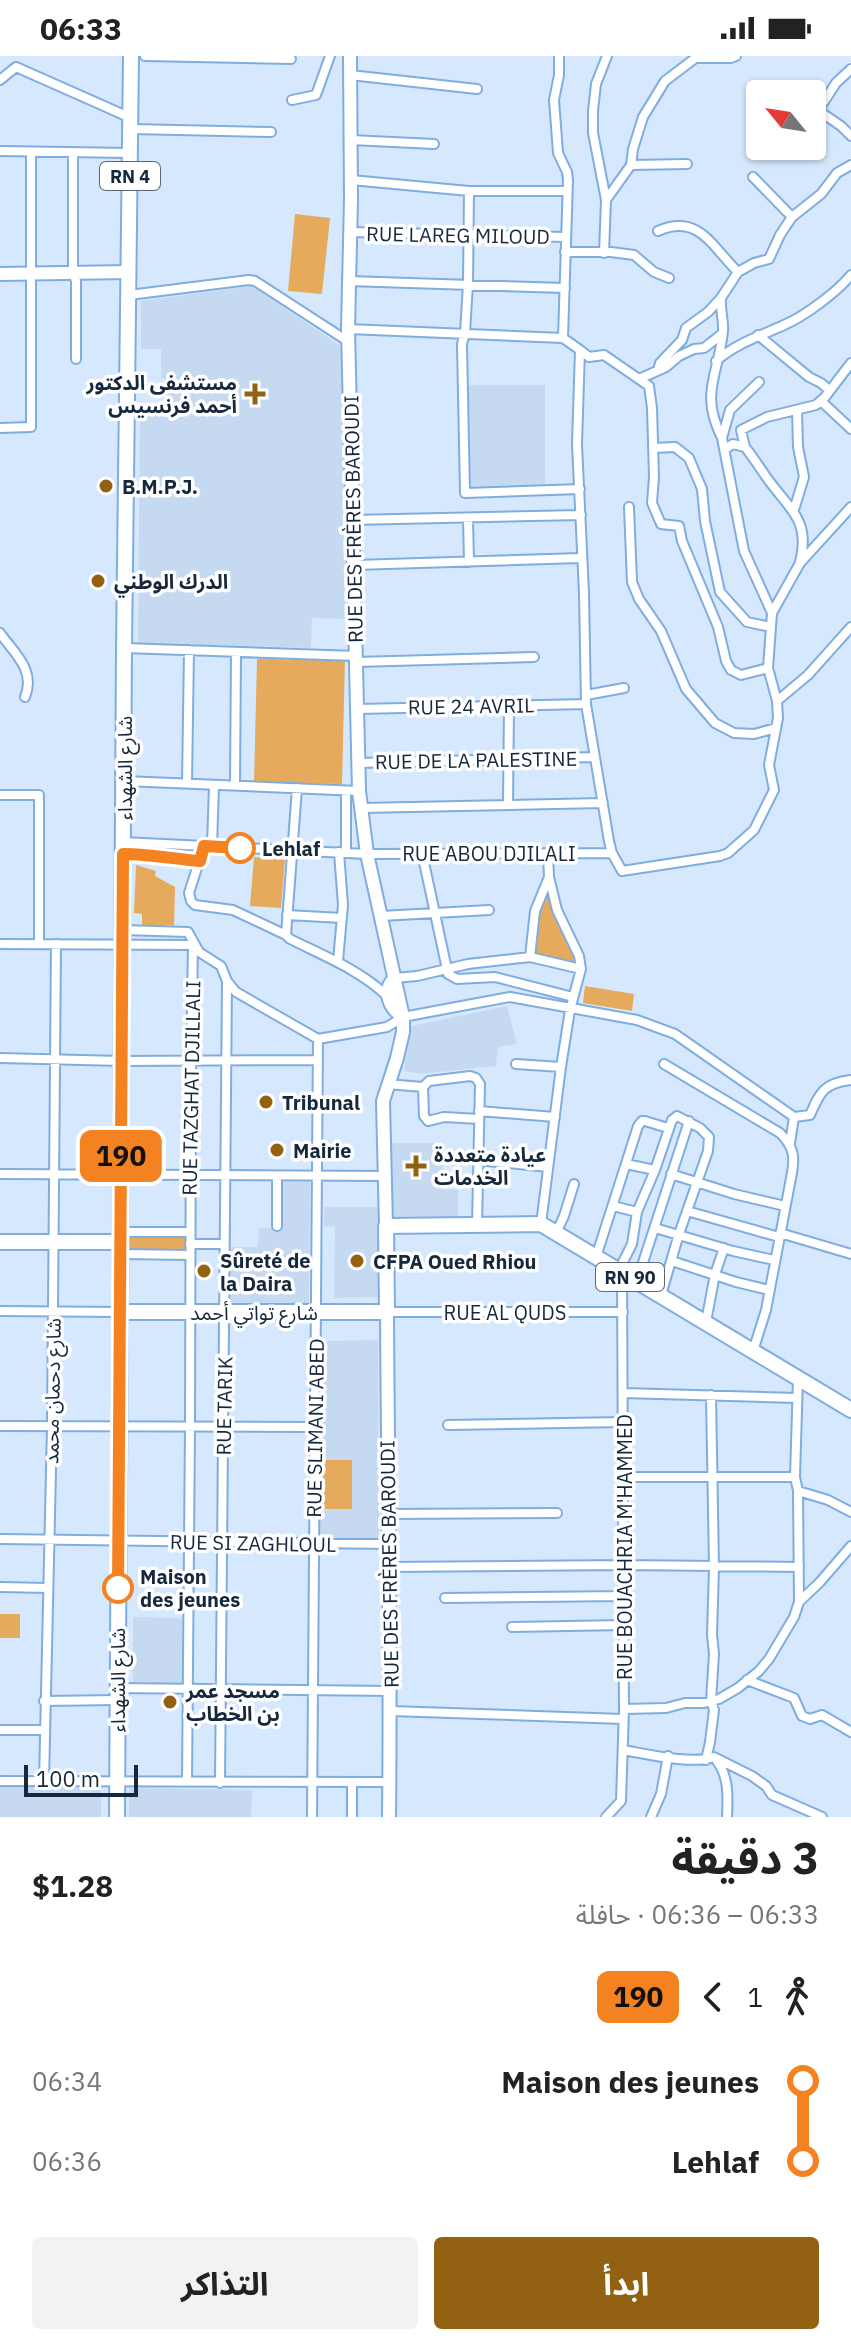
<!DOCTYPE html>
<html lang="ar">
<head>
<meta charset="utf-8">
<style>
  :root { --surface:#fff; --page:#f2f2f2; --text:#222; --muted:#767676; --accent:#936112 }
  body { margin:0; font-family:"IBM Plex Sans","Noto Sans Arabic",sans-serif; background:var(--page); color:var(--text); direction:rtl; height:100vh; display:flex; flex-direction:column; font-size:30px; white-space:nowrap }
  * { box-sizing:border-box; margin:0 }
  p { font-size:26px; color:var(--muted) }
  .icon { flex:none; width:44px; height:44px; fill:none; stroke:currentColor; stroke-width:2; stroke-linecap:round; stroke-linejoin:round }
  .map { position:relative; height:1761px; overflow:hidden; direction:ltr }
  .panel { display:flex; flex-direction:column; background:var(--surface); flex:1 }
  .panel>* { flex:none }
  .badge { padding:0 16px; border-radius:12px; font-size:28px; line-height:52px }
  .needle { width:52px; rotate:300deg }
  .tools { position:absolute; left:746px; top:24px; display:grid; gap:16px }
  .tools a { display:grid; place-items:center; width:80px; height:80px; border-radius:8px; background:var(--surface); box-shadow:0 2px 6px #0004; font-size:40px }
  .scale { position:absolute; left:24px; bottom:20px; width:114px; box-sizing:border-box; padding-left:8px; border:4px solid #16283c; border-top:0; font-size:22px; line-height:28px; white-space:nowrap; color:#16283c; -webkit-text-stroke:6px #fff; paint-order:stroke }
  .map>.badge { position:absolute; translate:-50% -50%; box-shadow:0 0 0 4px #fff }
  .legs { display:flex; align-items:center; gap:12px; height:88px; padding:0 32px; font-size:26px }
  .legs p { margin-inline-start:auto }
  .overview { display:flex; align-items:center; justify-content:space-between; height:136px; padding:0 32px }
  h1 { font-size:44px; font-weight:700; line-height:60px }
  .button { display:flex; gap:16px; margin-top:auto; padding:16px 32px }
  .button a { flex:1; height:92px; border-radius:8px; background:var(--accent); color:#fff; font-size:32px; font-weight:700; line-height:92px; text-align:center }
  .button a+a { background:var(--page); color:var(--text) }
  ul { padding:0 32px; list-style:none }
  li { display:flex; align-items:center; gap:28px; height:80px; font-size:30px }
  li i { display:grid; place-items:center; width:12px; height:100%; margin:0 10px; background:currentColor }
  li i::after { content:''; width:20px; height:20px; margin:-10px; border:6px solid; border-radius:50%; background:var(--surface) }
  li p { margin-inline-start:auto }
  li:first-child i { background:linear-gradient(#0000 50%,currentColor 0) }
  li:last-child i { background:linear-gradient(currentColor 50%,#0000 0) }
  .status { display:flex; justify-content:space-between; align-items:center; height:56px; padding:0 40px; background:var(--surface); direction:ltr }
  .status svg { height:22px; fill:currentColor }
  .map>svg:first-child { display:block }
  .built { fill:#c5daf1 }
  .green { fill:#e6aa5c }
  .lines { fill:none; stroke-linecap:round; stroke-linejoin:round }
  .street-casing { stroke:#80addf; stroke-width:12 }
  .secondary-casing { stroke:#80addf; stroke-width:16 }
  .primary-casing { stroke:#80addf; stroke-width:18 }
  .street { stroke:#fff; stroke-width:8 }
  .secondary { stroke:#fff; stroke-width:12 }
  .primary { stroke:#fff; stroke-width:14 }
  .line-1-casing { stroke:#fff; stroke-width:18 }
  .line-1 { stroke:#f58220; stroke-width:12 }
  .poi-dot { fill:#936112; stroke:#fff; stroke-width:3 }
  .stop-1-dot { fill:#fff; stroke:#f58220; stroke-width:4 }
  .labels { text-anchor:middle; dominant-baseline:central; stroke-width:7; stroke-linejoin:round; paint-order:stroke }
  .shield { fill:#fff; stroke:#5c6876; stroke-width:2 }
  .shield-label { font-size:18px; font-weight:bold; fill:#16283c }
  .street-label { font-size:20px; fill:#16283c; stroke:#fff }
  .poi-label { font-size:20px; font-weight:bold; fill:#16283c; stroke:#fff; text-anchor:start }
  .stop-label { font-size:20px; font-weight:bold; fill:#16283c; stroke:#fff; text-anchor:start }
</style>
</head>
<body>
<div class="status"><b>06:33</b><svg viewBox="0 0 49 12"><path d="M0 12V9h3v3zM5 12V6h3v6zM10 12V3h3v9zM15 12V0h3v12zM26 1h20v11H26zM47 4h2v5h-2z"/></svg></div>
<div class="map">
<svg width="851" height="1761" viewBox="0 0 851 1761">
  <rect width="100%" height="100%" fill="#d5e8fd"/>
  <path class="built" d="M252,230L342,291L345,563L312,562L311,592L138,587L140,358H166L168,354L169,340L165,336V323L161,322V293H141V245Z
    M467,329H545V429L468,432Z
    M507,950L517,988L498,991L496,1010L420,1018L404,1015L411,970Z
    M390,1087H443L442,1133L458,1134V1164L391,1165Z
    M281,1126H310L309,1251H230L231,1191H258L259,1172L281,1171Z
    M324,1151H379V1241L334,1242L335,1171L324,1170Z
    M378,1284L379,1483H319L320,1285Z
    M133,1561L180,1562L186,1568L185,1628L133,1626Z
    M0,1731H101V1761H0Z
    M129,1732L252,1734L251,1761H129Z"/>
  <path class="green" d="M295,158L330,162L322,238L288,235Z
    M257,603L345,604L342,728L254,726Z
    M254,801L285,804L281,852L250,850Z
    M136,809L156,815L155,820L175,831L174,869L142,870V858L134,857Z
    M545,836L551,841L576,898L578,908L532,899L538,854Z
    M585,930L634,938L632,955L583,947Z
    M126,1179H186V1195H126Z
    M323,1404H352V1453H323Z
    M0,1558H20V1582H0Z"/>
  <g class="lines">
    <defs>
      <path id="street" d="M145,0L291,3
        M559,0V19L554,44L558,97L567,116L568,124L563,282
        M695,2H731L736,0
        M350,19L477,33
        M0,24L16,11L131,62
        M292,44L316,39L330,0
        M819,55L841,70L851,80
        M812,64L836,27L851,13
        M131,73L271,76
        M351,84L434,88
        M0,95L130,97
        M73,97V217L76,225V303
        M631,109L687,108
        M753,121L792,161
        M351,124L469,135H567
        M469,135L468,228L465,277L462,288L465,437L580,433
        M606,144L631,109L633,93L643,61L665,25L698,0
        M658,175C699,157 712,191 738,216
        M350,176L566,181
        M565,196H611L634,199L654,216L669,222
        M604,197L606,144L593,77V55L596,28L607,0
        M348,225L565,232
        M129,239L249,224L255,225L349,286
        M721,243C720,254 724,265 723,275C719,318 699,337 722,382
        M348,273L563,282L580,294L577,388L584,537L586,648L609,785L612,797L622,815L720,800L728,797L754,774L774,734L769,709L778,662L777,645L768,612L772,557L800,507L851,451
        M758,279L809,321L821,327L829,334
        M580,294L589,301L604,299L649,330L652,352L654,421L652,447L661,468L679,470L682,485L718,571L726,605L731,614L741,619L768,612
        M716,305C737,287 760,280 784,269C805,260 837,236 851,219
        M658,314L660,307L682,284L686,272L708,256L721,242L738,216L754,207L769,203L780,179L792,161L821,138L837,117L851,109
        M639,323L666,311L679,300L694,293L704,292L722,278
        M759,326L730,354L722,382L744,495L772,557
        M821,345L851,373
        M0,372L31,371V97
        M745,391L741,374L767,361L816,349L825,341L851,307
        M653,392L675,391L689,402L702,433L705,465L720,536L747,566L771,571
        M725,393L733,388L745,391C753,401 760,412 767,422C789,453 811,464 800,506
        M629,451L632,526L639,543L661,575L686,633L715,667L734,677L754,678L776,672
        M794,454L804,421L798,391L797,355
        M468,463L469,506
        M352,464L581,459
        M354,509L581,502
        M0,577C14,597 36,614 25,641
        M124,592L356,600
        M356,606L534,601
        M586,639L624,632
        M777,645L808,619L851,571
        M357,653L586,648
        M358,707L594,701
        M124,725L359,735
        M187,727L189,594
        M235,729L236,596
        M0,739H39V888
        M508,749L509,650
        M362,752L603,747
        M123,786L367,798L612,797
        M204,790L189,837L191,845L195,849L233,854L286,879L290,883C324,900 360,914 387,940
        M212,790L214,729
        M346,797V735
        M422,797L448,918L457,923L495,921L573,941
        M123,798H143L200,805
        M287,859L342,862
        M381,860L489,854
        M123,874L188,876L199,896L221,910L227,925L236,936L318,983L387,971L403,961L510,941L637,964L675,978L794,1061
        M286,879L297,732
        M0,888L193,889
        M530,901L535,855L549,821L548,798
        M338,905L343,849L339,796
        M395,922L417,920L468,908L530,901L581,913
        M0,1002L122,1005L318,1004
        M516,1008L561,1011
        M664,1008L780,1077C795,1092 795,1102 791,1122L766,1254L753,1295
        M387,1028L423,1031
        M423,1031L429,1025L470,1020L476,1022L480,1028L477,1169
        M423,1031L424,1060L428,1065L444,1061L479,1063
        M479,1055L555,1061
        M794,1061L810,1059C820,1036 824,1027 851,1024
        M790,1087L794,1061
        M477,1104L548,1111
        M626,1108L655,1114
        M0,1118L385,1120
        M671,1118L734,1138L785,1150
        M613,1150L637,1156
        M687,1155L779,1181
        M541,1168L561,1011L570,954L581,913L579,900L557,854L549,821
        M277,1170V1120
        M655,1172L733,1195L774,1204
        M121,1176H189
        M556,1177L564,1160L574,1128
        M780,1177L851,1198
        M190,1188H224
        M121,1198L190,1199
        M596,1201L638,1070L642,1065H645L668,1072
        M672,1205L736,1226L769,1234
        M619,1214L632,1188L637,1156L655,1114L672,1064L677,1060L700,1072L709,1081L708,1095L679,1178L661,1239
        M637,1225L689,1065
        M0,1255L120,1256
        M387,1256H623
        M706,1266L715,1218L724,1192
        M623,1337L796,1342
        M448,1369L623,1366
        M0,1370L315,1371
        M623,1421H795
        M798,1435L828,1444L851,1456
        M388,1458L557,1457
        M0,1483L388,1488
        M388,1511L624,1509L799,1511
        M0,1531L48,1532
        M445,1542L624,1540
        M800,1545L820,1526L851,1490
        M512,1571L624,1569
        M747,1624L794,1642L802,1660L810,1663L822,1659L851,1676
        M117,1632L391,1635
        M44,1645L117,1644
        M624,1653L666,1652L685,1647H704L719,1643L738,1632L759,1615L769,1603L794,1561L799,1546L798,1435L795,1421L798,1322
        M391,1655L623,1663
        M0,1674H44
        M623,1694C647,1698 692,1709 714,1701L752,1720L766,1730L772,1739L822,1761
        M706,1704L710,1686L714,1654L711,1645L714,1598L712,1579L714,1511L711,1339
        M717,1705C729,1721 728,1741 727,1761
        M0,1725L389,1726
        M44,1726L52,1370L56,888
        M187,1726L190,1371L191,1005L193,889
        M220,1727L227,925
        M352,1727V1761
        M312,1761L318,983
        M606,1761L621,1745L624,1653L622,1217
        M651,1761L661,1738L668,1700"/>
      <path id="secondary" d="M350,0L351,143L348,273L359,735L367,798L403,961V976L397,1002L383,1045L386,1170
        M0,218L129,216
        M395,922C381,934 390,953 403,961
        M387,1256C388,1424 391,1593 389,1761"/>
      <path id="primary" d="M0,1186H120
        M121,1256H387L386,1170L541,1168L851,1354
        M117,1761L124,592L131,0"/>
    </defs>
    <use href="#street" class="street-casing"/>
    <use href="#secondary" class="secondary-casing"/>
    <use href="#primary" class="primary-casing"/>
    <use href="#street" class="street"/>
    <use href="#secondary" class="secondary"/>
    <use href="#primary" class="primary"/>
  </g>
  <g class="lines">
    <defs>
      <path id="line-1" d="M118,1532L123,798C149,798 174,803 200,805L204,790L240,792"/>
    </defs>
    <use href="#line-1" class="line-1-casing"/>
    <use href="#line-1" class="line-1"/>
  </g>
  <g class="poi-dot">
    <path d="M251 326h8v8h8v8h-8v8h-8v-8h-8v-8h8z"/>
    <circle cx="106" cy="430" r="8"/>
    <circle cx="98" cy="525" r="8"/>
    <circle cx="266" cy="1046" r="8"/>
    <circle cx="277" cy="1094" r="8"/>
    <path d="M412 1098h8v8h8v8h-8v8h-8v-8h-8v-8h8z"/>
    <circle cx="357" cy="1205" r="8"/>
    <circle cx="204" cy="1215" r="8"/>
    <circle cx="170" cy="1646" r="8"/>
  </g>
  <g class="stop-1-dot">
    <circle cx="240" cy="792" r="14"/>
    <circle cx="118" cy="1532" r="14"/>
  </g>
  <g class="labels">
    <g class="shield">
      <rect x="100" y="106" width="60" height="28" rx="6"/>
      <rect x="596" y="1207" width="68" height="28" rx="6"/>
    </g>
    <g class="shield-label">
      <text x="130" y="120">RN 4</text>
      <text x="630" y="1221">RN 90</text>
    </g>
    <g class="street-label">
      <text transform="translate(458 179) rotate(1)">RUE LAREG MILOUD</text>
      <text transform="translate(353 463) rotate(-91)">RUE DES FRÈRES BAROUDI</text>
      <text transform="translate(471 650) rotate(-1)">RUE 24 AVRIL</text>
      <text transform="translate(476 704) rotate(-1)">RUE DE LA PALESTINE</text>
      <text transform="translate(124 712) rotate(-90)">شارع الشهداء</text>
      <text x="489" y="797">RUE ABOU DJILALI</text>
      <text transform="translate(191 1032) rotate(-89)">RUE TAZGHAT DJILLALI</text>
      <text x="254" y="1256">شارع تواتي أحمد</text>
      <text x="505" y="1256">RUE AL QUDS</text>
      <text transform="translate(52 1335) rotate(-89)">شارع دحمان محمد</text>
      <text transform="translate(224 1350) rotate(-89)">RUE TARIK</text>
      <text transform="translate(315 1372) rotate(-89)">RUE SLIMANI ABED</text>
      <text transform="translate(253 1487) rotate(1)">RUE SI ZAGHLOUL</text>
      <text transform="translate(624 1491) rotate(-90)">RUE BOUACHRIA M'HAMMED</text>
      <text transform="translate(389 1508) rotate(-91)">RUE DES FRÈRES BAROUDI</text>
      <text transform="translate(117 1624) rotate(-90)">شارع الشهداء</text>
    </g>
    <g class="poi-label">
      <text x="237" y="326" text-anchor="end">مستشفى الدكتور<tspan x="237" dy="23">أحمد فرنسيس</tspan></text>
      <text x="122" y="430">B.M.P.J.</text>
      <text x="114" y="525">الدرك الوطني</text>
      <text x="282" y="1046">Tribunal</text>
      <text x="293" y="1094">Mairie</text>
      <text x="434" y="1098">عيادة متعددة<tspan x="434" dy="23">الخدمات</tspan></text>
      <text x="220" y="1204">Sûreté de<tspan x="220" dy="23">la Daira</tspan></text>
      <text x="373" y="1205">CFPA Oued Rhiou</text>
      <text x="186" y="1634">مسجد عمر<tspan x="186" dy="23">بن الخطاب</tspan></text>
    </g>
    <g class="stop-label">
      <text x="262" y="792">Lehlaf</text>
      <text x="140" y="1520">Maison<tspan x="140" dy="23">des jeunes</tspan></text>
    </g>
  </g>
</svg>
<div class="tools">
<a><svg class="needle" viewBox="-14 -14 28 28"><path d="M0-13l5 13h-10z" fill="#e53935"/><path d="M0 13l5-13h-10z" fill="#767676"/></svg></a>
</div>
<div class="scale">100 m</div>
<b class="badge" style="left:121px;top:1100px;background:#f58220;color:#111">190</b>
</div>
<section class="panel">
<div class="overview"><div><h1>3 دقيقة</h1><p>06:33 – 06:36 · حافلة</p></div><b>$1.28</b></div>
<div class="legs"><svg class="icon" aria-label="walk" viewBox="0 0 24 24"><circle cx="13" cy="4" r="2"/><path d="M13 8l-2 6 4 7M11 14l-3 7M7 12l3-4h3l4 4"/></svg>1<svg class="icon" aria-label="back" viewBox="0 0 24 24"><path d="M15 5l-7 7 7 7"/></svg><b class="badge" style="background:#f58220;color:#111">190</b></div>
<ul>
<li><i style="color:#f58220"></i><b>Maison des jeunes</b><p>06:34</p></li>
<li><i style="color:#f58220"></i><b>Lehlaf</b><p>06:36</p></li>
</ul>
<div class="button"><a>ابدأ</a><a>التذاكر</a></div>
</section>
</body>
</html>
